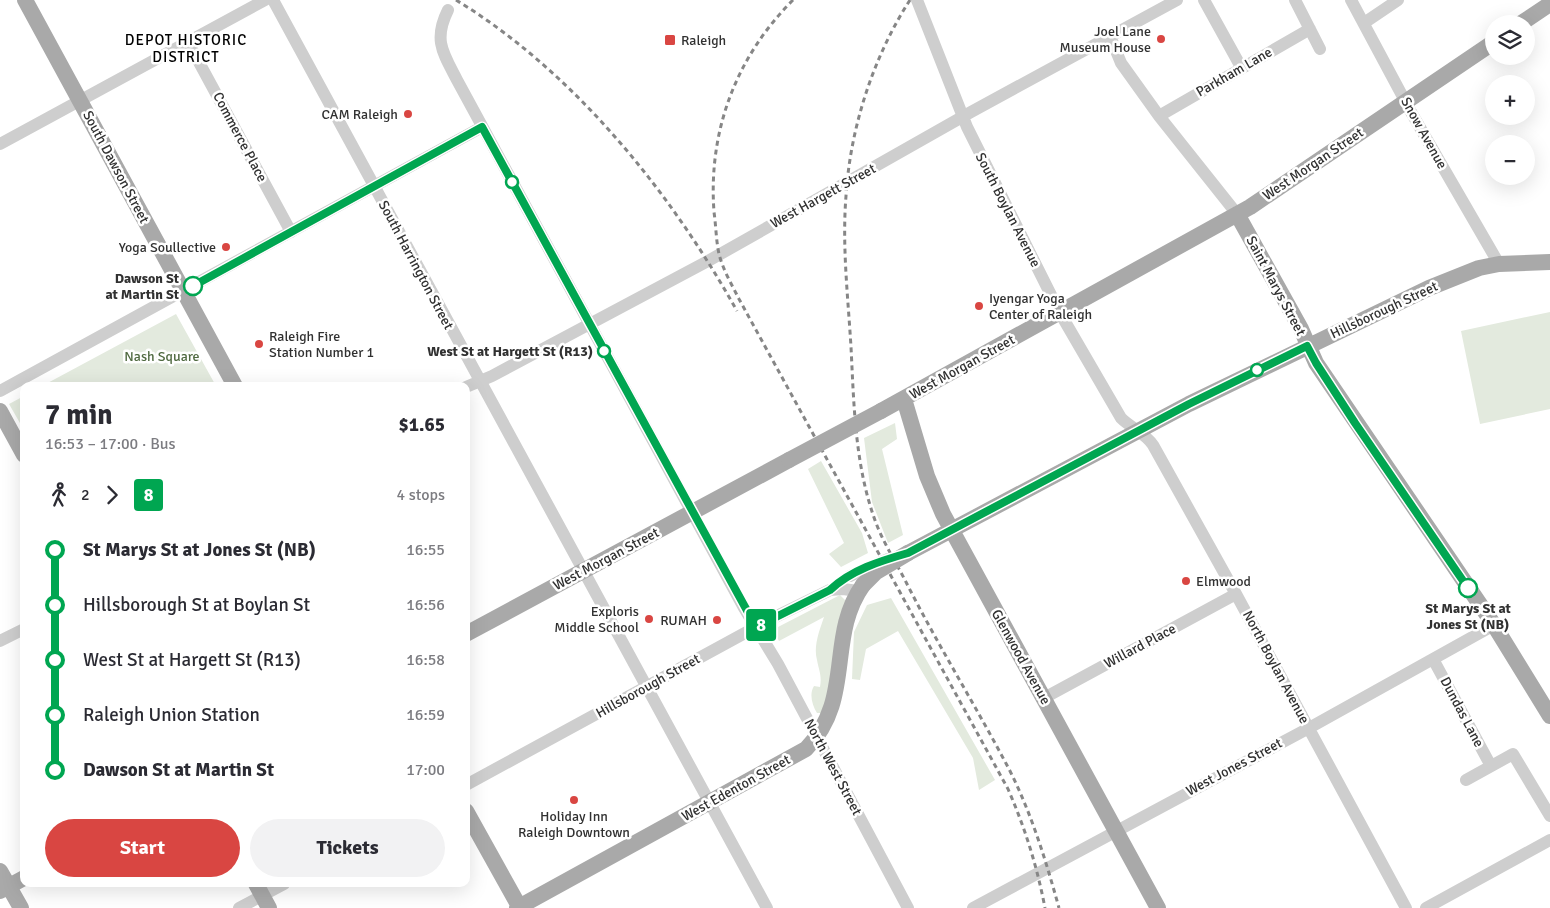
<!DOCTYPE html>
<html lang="en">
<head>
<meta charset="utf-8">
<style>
  :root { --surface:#fff; --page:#f2f2f3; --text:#2b2b33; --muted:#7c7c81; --accent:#d94642 }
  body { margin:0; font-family:Signika,sans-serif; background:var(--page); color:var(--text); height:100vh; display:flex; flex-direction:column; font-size:19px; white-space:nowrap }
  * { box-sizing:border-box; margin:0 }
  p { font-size:16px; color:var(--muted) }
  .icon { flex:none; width:28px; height:28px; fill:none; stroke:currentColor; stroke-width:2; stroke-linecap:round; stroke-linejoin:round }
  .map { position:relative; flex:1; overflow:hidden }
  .panel { position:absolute; left:20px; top:382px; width:450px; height:505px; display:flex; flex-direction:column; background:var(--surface); border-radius:10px; box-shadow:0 5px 20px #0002 }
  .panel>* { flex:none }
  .badge { padding:0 10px; border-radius:4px; font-size:18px; line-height:32px }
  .buttons { position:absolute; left:1485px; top:15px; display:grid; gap:10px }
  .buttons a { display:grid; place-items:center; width:50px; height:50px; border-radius:50%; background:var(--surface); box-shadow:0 5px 20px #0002; font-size:25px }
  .map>.badge { position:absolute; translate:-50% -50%; box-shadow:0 0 0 2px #fff }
  .legs { display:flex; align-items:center; gap:8px; height:55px; padding:0 25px; font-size:16px }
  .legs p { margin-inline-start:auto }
  .summary { display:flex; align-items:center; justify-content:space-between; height:85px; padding:0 25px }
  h1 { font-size:28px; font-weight:800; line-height:38px }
  .primary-button { display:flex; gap:10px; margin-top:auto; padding:10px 25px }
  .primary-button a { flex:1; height:58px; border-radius:30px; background:var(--accent); color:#fff; font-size:20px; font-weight:800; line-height:58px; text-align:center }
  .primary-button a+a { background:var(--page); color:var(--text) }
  ul { padding:0 25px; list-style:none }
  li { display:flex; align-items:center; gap:18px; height:55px; font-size:19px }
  li i { display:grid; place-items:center; width:8px; height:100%; margin:0 6px; background:currentColor }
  li i::after { content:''; width:12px; height:12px; margin:-6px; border:4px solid; border-radius:50%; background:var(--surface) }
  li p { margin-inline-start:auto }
  li:first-child i { background:linear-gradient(#0000 50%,currentColor 0) }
  li:last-child i { background:linear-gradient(currentColor 50%,#0000 0) }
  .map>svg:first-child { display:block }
  .green { fill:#e3eade }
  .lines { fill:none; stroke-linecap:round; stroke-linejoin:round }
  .minor { stroke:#cecece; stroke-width:12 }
  .major { stroke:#a9a9a9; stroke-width:16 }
  .rail { stroke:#868686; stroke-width:3; stroke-dasharray:5 4; stroke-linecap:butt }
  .minor-bridge { stroke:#cecece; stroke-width:12 }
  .major-bridge { stroke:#a9a9a9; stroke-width:16 }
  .line-1-casing { stroke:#fff; stroke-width:11 }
  .line-1 { stroke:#00a651; stroke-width:8 }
  .poi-dot { fill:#d94642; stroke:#fff; stroke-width:2 }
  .stop-1-dot { fill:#fff; stroke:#00a651; stroke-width:2.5 }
  .labels { text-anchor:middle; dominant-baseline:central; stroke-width:5; stroke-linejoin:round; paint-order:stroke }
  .poi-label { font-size:14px; fill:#313131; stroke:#fff; text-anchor:end }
  .street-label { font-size:14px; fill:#313131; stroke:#fff }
  .stop-label { font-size:14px; font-weight:bold; fill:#313131; stroke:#fff; text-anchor:end }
  .park-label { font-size:14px; fill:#506a41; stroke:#fff }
  .neighbourhood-label { font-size:15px; letter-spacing:1px; fill:#000; stroke:#fff }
</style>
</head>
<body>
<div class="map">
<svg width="1550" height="908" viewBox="0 0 1550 908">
  <rect width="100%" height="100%" fill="#fff"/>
  <path class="green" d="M1550,312V409L1480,424L1461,331Z
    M176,314L216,386H42Z
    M24,396V430L9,404Z
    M895,423L897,439L882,449L903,535L888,543L872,502L864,438Z
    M821,461L862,533L868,553L841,567L829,554L844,543L808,469Z
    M840,595L847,602L826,713H817C812,705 809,694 814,686L820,687C822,675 819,671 817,660C813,646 820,629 824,617L779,641L774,632L778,627Z
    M891,598L995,780L979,790L973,758L898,631L866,649L860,680L852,679L854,632L867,605Z"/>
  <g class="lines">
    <path class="minor" d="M273,0L767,908
      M917,0L967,127L1060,313L1121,418C1131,428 1145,433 1153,445L1236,594L1406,908
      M1204,0L1241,67
      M1295,0L1320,49
      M1351,0L1411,112L1499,264
      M448,10C433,40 443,53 457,80L744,608L778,664L908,908
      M1364,23L1398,0
      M1110,36L1121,63L1159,116L1237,214
      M188,42L291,232
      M1159,116L1310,29
      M0,144L265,0
      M466,387L492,376L708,261L971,112L1177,0
      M0,391L482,127
      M0,641L24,629
      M1433,659L1491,766
      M1044,698L1236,594
      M1466,780L1513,754L1550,816
      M466,785L767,621L830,590L843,589L858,591
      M239,908L284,884
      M973,908L1309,728L1494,625
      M1426,908L1550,840"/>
    <path class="major" d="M25,0L235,386
      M1520,24L1550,4
      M1237,214L1301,329L1316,363L1494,625L1550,716
      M904,399L927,476L943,514L1158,908
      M0,411L24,455
      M881,411L1250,207L1494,42
      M908,553L1189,404L1429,288L1479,268L1499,264L1550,262
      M466,634L789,460
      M466,811L520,908
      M0,871L21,908
      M256,884L269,908
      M0,891L24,878
      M517,908L806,749C855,699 826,637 863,585"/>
    <path class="rail" d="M456,0C574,72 670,191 737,311
      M793,0C736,57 708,131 714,212C716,226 716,240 719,254C723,270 732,285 739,299L1008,789C1025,828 1037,866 1045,908
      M910,0C873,57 850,129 846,196C842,246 848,297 851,347C854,407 855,467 876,523C884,544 897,564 907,584C939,647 977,708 1010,771C1032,815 1046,861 1059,908"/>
    <path class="minor-bridge" d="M850,576L888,559"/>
    <path class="major-bridge" d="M789,460L881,411
      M863,585L876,572L908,553"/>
  </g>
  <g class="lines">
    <defs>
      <path id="line-1" d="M193,286L482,127L756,627L830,590C851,570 880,561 908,553L1189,404L1307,346L1316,363L1355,423L1468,588"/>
    </defs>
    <use href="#line-1" class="line-1-casing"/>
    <use href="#line-1" class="line-1"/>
  </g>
  <g class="poi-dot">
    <circle cx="1161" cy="39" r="5"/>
    <rect x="664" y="34" width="12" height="12" rx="2.5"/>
    <circle cx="408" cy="114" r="5"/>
    <circle cx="226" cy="247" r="5"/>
    <circle cx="979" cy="306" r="5"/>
    <circle cx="259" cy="344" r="5"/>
    <circle cx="1186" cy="581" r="5"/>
    <circle cx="649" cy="619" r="5"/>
    <circle cx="717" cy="620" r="5"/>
    <circle cx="574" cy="800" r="5"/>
  </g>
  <g class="stop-1-dot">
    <circle cx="512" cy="182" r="6"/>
    <circle cx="193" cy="286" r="9"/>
    <circle cx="604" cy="351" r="6"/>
    <circle cx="1257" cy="370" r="6"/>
    <circle cx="1468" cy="588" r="9"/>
  </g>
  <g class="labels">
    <g class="poi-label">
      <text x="1151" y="31">Joel Lane<tspan x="1151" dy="16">Museum House</tspan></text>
      <text x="681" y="40" text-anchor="start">Raleigh</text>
      <text x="398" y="114">CAM Raleigh</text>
      <text x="216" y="247">Yoga Soullective</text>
      <text x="989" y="298" text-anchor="start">Iyengar Yoga<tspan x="989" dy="16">Center of Raleigh</tspan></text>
      <text x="269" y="336" text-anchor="start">Raleigh Fire<tspan x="269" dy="16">Station Number 1</tspan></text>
      <text x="1196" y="581" text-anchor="start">Elmwood</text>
      <text x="639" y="611">Exploris<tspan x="639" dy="16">Middle School</tspan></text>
      <text x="707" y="620">RUMAH</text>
      <text x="574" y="816" text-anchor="middle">Holiday Inn<tspan x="574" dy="16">Raleigh Downtown</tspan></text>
    </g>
    <g class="street-label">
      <text transform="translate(1234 72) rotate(-30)">Parkham Lane</text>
      <text transform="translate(1424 133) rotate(61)">Snow Avenue</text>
      <text transform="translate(240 137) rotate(62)">Commerce Place</text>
      <text transform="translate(1313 164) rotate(-34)">West Morgan Street</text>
      <text transform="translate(116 167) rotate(62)">South Dawson Street</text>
      <text transform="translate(823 196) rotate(-29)">West Hargett Street</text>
      <text transform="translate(1008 210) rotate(63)">South Boylan Avenue</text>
      <text transform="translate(416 265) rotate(62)">South Harrington Street</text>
      <text transform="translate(1276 286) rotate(62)">Saint Marys Street</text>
      <text transform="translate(1384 310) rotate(-25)">Hillsborough Street</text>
      <text transform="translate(962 367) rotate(-29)">West Morgan Street</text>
      <text transform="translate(606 559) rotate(-28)">West Morgan Street</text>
      <text transform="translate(1140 646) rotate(-28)">Willard Place</text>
      <text transform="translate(1021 657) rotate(61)">Glenwood Avenue</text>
      <text transform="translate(1276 667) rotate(62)">North Boylan Avenue</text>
      <text transform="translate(648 686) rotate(-29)">Hillsborough Street</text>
      <text transform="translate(1462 712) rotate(62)">Dundas Lane</text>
      <text transform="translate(833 767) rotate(62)">North West Street</text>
      <text transform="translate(1234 767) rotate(-28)">West Jones Street</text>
      <text transform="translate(736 788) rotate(-29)">West Edenton Street</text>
    </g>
    <g class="stop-label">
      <text x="179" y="278">Dawson St<tspan x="179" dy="16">at Martin St</tspan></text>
      <text x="593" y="351">West St at Hargett St (R13)</text>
      <text x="1468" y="608" text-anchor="middle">St Marys St at<tspan x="1468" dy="16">Jones St (NB)</tspan></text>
    </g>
    <g class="park-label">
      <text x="162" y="356">Nash Square</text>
    </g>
    <g class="neighbourhood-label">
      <text x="186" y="40">DEPOT HISTORIC<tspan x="186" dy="17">DISTRICT</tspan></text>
    </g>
  </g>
</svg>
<div class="buttons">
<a><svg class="icon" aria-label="layers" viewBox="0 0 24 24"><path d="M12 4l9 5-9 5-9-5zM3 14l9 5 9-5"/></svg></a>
<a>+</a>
<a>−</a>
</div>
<b class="badge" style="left:761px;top:625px;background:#00a651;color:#fff">8</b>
<section class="panel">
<div class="summary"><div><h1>7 min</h1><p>16:53 – 17:00 · Bus</p></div><b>$1.65</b></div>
<div class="legs"><svg class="icon" aria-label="walk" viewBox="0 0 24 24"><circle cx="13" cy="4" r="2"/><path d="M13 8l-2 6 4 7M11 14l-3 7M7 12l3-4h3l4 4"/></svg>2<svg class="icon" aria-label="forward" viewBox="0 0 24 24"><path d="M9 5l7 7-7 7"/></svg><b class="badge" style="background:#00a651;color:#fff">8</b><p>4 stops</p></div>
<ul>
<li><i style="color:#00a651"></i><b>St Marys St at Jones St (NB)</b><p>16:55</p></li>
<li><i style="color:#00a651"></i><span>Hillsborough St at Boylan St</span><p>16:56</p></li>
<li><i style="color:#00a651"></i><span>West St at Hargett St (R13)</span><p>16:58</p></li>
<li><i style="color:#00a651"></i><span>Raleigh Union Station</span><p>16:59</p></li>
<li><i style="color:#00a651"></i><b>Dawson St at Martin St</b><p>17:00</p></li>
</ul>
<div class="primary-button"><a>Start</a><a>Tickets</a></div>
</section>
</div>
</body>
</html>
